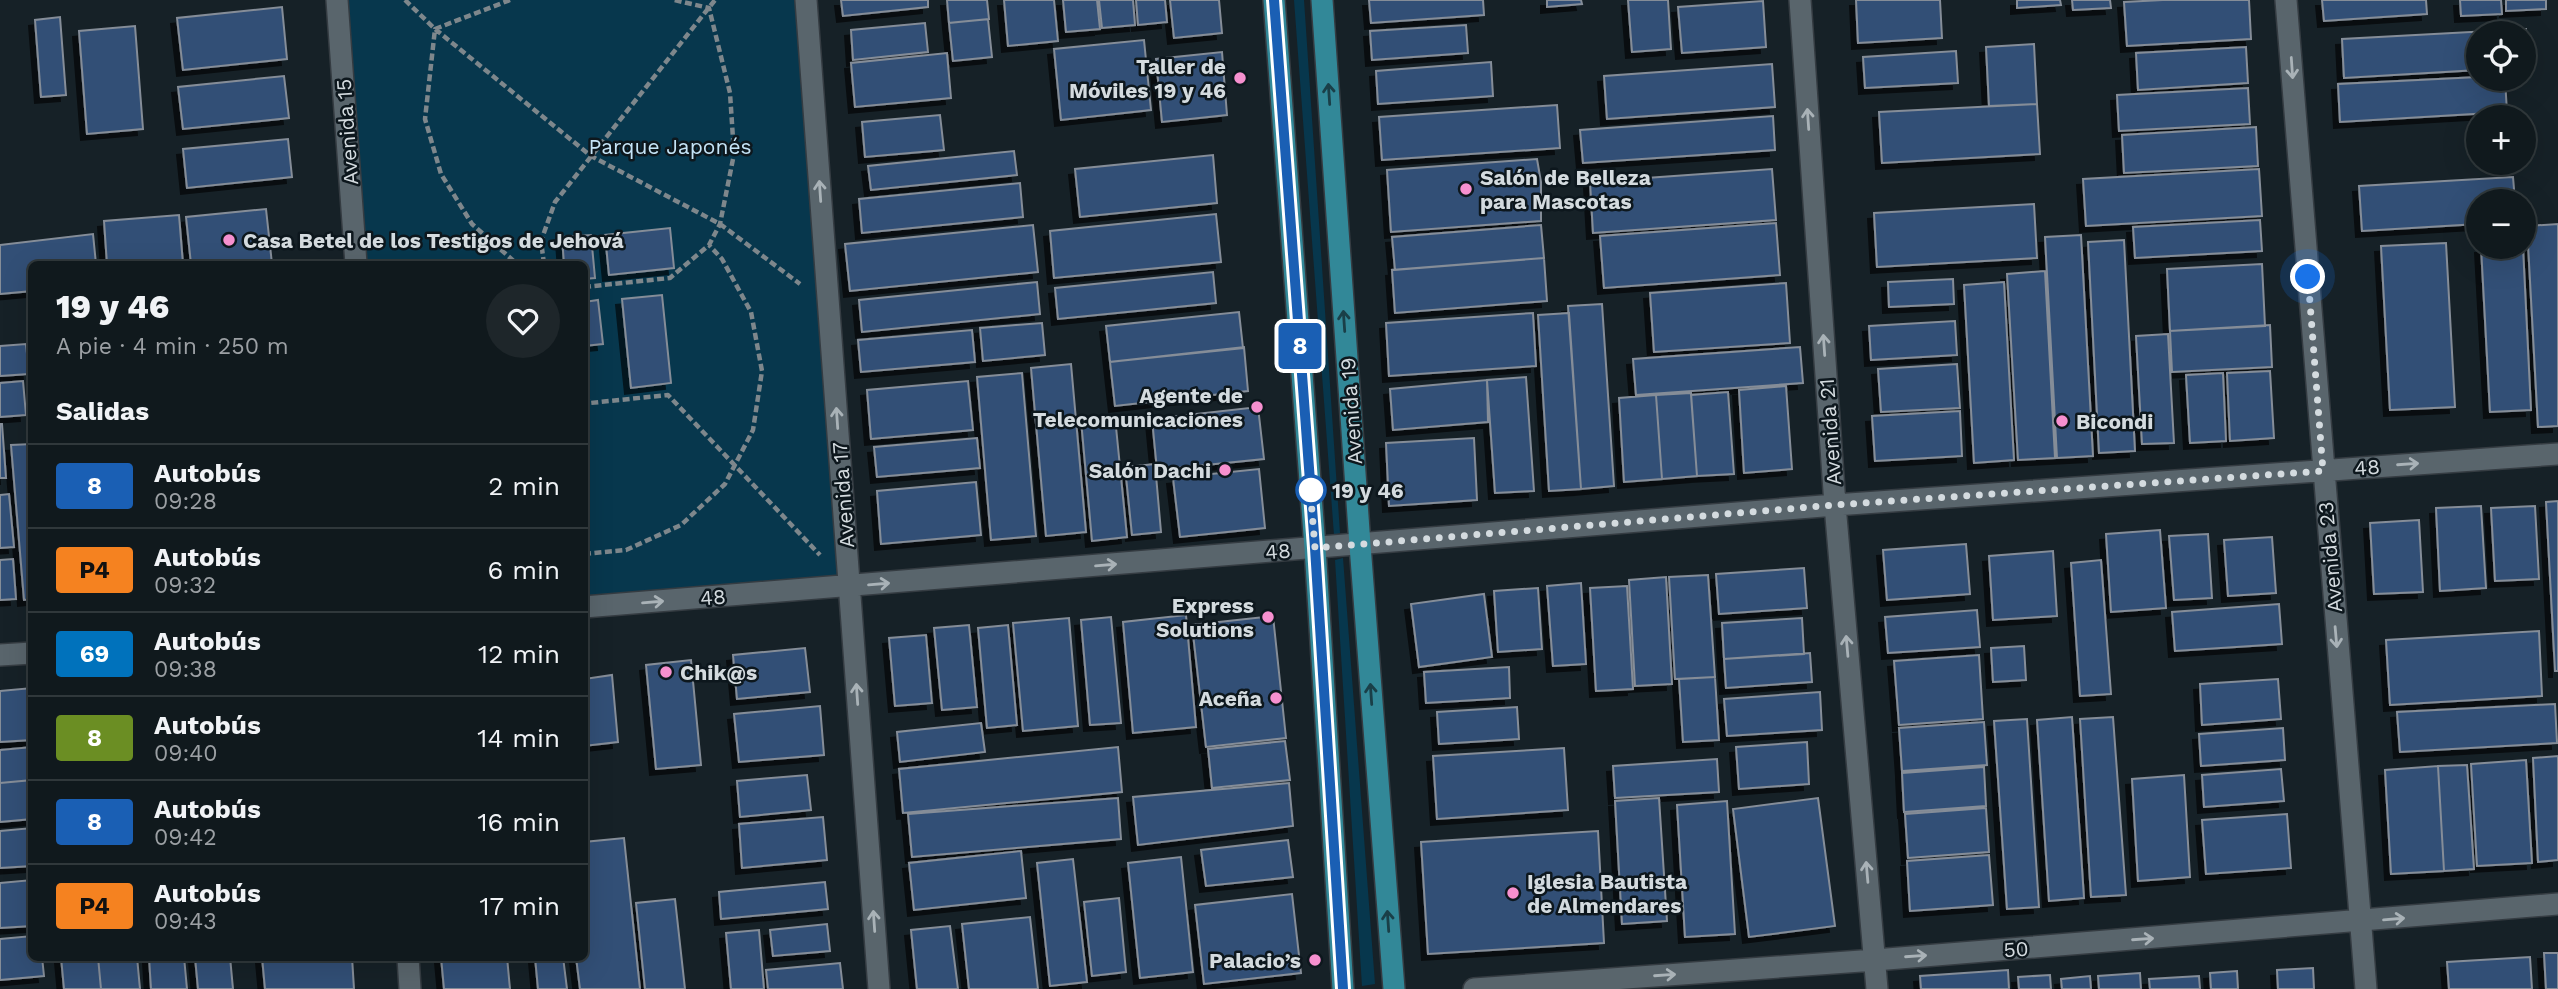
<!DOCTYPE html>
<html lang="es">
<head>
<meta charset="utf-8">
<style>
  :root { --surface:#10191d; --page:#1e262a; --text:#f1f3f6; --muted:#9ca0a4; --line:#30383b }
  body { margin:0; font-family:"Work Sans",sans-serif; background:var(--page); color:var(--text); height:100vh; display:flex; flex-direction:column; font-size:26px; white-space:nowrap }
  * { box-sizing:border-box; margin:0 }
  p { font-size:23px; color:var(--muted) }
  .icon { flex:none; width:38px; height:38px; fill:none; stroke:currentColor; stroke-width:2; stroke-linecap:round; stroke-linejoin:round }
  .map { position:relative; flex:1; overflow:hidden }
  .side { position:absolute; left:28px; top:261px; width:560px; height:700px; display:flex; flex-direction:column; background:var(--surface); border-radius:10px; box-shadow:0 7px 28px #0002,0 0 0 2px var(--line) }
  .side>* { flex:none }
  .badge { padding:0 14px; border-radius:5px; font-size:24px; line-height:46px }
  .buttons { position:absolute; left:2466px; top:21px; display:grid; gap:14px }
  .buttons a { display:grid; place-items:center; width:70px; height:70px; border-radius:50%; background:var(--surface); box-shadow:0 7px 28px #0002,0 0 0 2px var(--line); font-size:35px }
  .you { position:absolute; width:35px; height:35px; margin:-18px; border:5px solid #fff; border-radius:50%; background:#1a73e8; box-shadow:0 0 0 10px #1a73e833 }
  .map>.badge { position:absolute; translate:-50% -50%; box-shadow:0 0 0 4px #fff }
  h2 { padding:0 28px; font-size:26px; line-height:63px }
  .round { display:grid; place-items:center; flex:none; width:74px; height:74px; border-radius:37px; background:var(--page) }
  .head { display:flex; align-items:center; justify-content:space-between; height:119px; padding:0 28px }
  h1 { font-size:33px; font-weight:800; line-height:52px }
  ul { padding:0; list-style:none }
  li { display:flex; align-items:center; gap:21px; height:84px; padding:0 28px; border-top:2px solid var(--line) }
  li div { flex:1 }
  li b { display:block; font-size:26px }
  li em { font-style:normal }
  li .badge { min-width:77px; font-weight:700; text-align:center }
  .map>svg:first-child { display:block }
  .green { fill:#07374d }
  .building { fill:#324f76; stroke:#858d98; stroke-width:2; filter:url(#shadow) }
  .lines { fill:none; stroke-linecap:round; stroke-linejoin:round }
  .minor-casing { stroke:#353c42; stroke-width:24 }
  .major-casing { stroke:#353c42; stroke-width:24 }
  .path { stroke:#7e878c; stroke-width:4.5; stroke-dasharray:7 3.5; stroke-linecap:butt }
  .minor { stroke:#59656c; stroke-width:21 }
  .major { stroke:#328898; stroke-width:21 }
  .oneway { stroke:#a9b2b7 }
  .oneway2 { stroke:#1a3f48 }
  .line-casing { stroke:#fff; stroke-width:16 }
  .line { stroke:#1a5fb4; stroke-width:10 }
  .walk { stroke:#d4dbdf; stroke-width:7; stroke-dasharray:0 12.6 }
  .poi-dot { fill:#f690cf; stroke:#0d171d; stroke-width:2.5 }
  .stop-dot { fill:#fff; stroke:#1a5fb4; stroke-width:3.5 }
  .labels { text-anchor:middle; dominant-baseline:central; stroke-width:5; stroke-linejoin:round; paint-order:stroke }
  .poi-label { font-size:21px; font-weight:bold; fill:#d4dbdf; stroke:#0d171d; text-anchor:end }
  .street-label { font-size:21px; fill:#d4dbdf; stroke:#0d171d }
  .park-label { font-size:21px; fill:#c5e4f7; stroke:#0d171d }
  .stop-label { font-size:21px; font-weight:bold; fill:#d4dbdf; stroke:#0d171d; text-anchor:start }
</style>
</head>
<body>
<div class="map">
<svg width="2558" height="989" viewBox="0 0 2558 989">
  <defs>
    <filter id="shadow"><feDropShadow dx="-6" dy="6" stdDeviation="0" flood-color="#0009"/></filter>
  </defs>
  <rect width="100%" height="100%" fill="#162127"/>
  <path class="green" d="M337,0H806L849,586L585,607L584,264H356Z
    M1294,0H1304L1340,533L1334,535Z
    M1343,558L1375,984L1362,986L1335,560Z"/>
  <path class="building" d="M841,0H928V7L843,16Z
    M947,0H987L989,19L949,23Z
    M1004,0H1054L1058,41L1008,46Z
    M1063,0H1097L1100,29L1066,32Z
    M1099,0H1133L1135,25L1102,28Z
    M1136,0H1165L1167,22L1138,25Z
    M1170,0H1219L1222,33L1174,38Z
    M1369,0H1483L1484,15L1371,23Z
    M1547,0H1581L1582,4L1547,7Z
    M1628,0H1668L1671,49L1632,52Z
    M1856,0H1940L1942,38L1858,43Z
    M2017,0H2060L2061,5L2017,8Z
    M2072,0H2110L2111,8L2073,10Z
    M2163,0H2249L2251,39L2127,46L2124,2Z
    M2322,0H2426L2427,14L2324,21Z
    M2460,0H2501L2502,14L2461,16Z
    M2506,0H2546V9L2506,11Z
    M1763,1L1766,47L1682,53L1678,7Z
    M282,7L287,59L183,70L177,18Z
    M60,17L66,95L41,97L35,20Z
    M988,19L992,57L953,61L949,23Z
    M925,23L928,52L853,60L851,30Z
    M1466,25L1468,53L1372,60L1370,31Z
    M135,26L143,129L87,134L79,31Z
    M2526,29L2528,68H2524V33H2478V70L2344,78L2342,39Z
    M1144,40L1151,110L1061,120L1054,49Z
    M2034,44L2037,104L1989,106L1986,47Z
    M2246,47L2248,83L2138,90L2136,53Z
    M1956,51L1958,83L1865,88L1863,57Z
    M1222,52L1227,115L1162,122L1156,59Z
    M947,53L951,98L855,107L851,63Z
    M1491,62L1493,96L1378,104L1376,71Z
    M1772,64L1775,107L1607,119L1604,76Z
    M284,76L289,118L183,129L178,87Z
    M2478,77V79H2505L2507,112L2340,122L2338,84Z
    M2248,88L2250,124L2119,131L2117,95Z
    M2037,104L2040,154L1882,163L1879,112Z
    M1557,105L1560,148L1382,160L1379,117Z
    M940,115L944,150L865,157L862,122Z
    M1773,116L1775,150L1583,163L1580,130Z
    M2256,127L2258,166L2124,173L2122,135Z
    M288,139L292,177L187,188L183,149Z
    M1014,151L1017,175L871,190L868,166Z
    M1213,155L1217,203L1080,217L1075,169Z
    M1537,159L1541,182V221L1391,232L1387,170Z
    M1772,169L1776,220L1593,233L1590,182Z
    M2259,169L2262,216L2086,226L2083,179Z
    M2513,177L2515,201H2478V224L2362,231L2359,186Z
    M1020,183L1023,217L862,233L859,199Z
    M2034,204L2037,258L1877,267L1874,213Z
    M266,209L272,264H191L186,217Z
    M1216,214L1221,262L1054,278L1050,231Z
    M179,215L183,264H107L104,221Z
    M2260,220L2262,251L2135,258L2133,227Z
    M1776,223L1780,275L1604,288L1600,236Z
    M2558,224V426L2538,427L2527,226Z
    M1033,225L1038,272L850,291L845,244Z
    M1541,225L1544,258L1395,270L1392,237Z
    M670,228L674,268L609,275L605,235Z
    M93,234L96,264H32V291L0,294V245Z
    M591,235L595,278L584,279V264H564L562,237Z
    M2081,235L2093,456L2057,458L2045,237Z
    M2124,240L2135,451L2099,453L2088,242Z
    M2446,243L2455,407L2390,410L2381,246Z
    M2481,247H2523L2531,410L2490,412Z
    M1544,258L1547,301L1395,313L1392,270Z
    M2262,264L2265,326L2170,331L2167,269Z
    M2045,271L2055,458L2018,460L2007,274Z
    M1213,272L1216,303L1058,319L1055,288Z
    M1953,279L1954,304L1889,307L1888,282Z
    M1037,282L1040,314L862,332L859,300Z
    M2004,282L2014,460L1974,463L1964,285Z
    M1786,283L1790,343L1654,352L1650,293Z
    M662,295L671,383L631,388L622,299Z
    M598,300L603,344L584,346V302Z
    M1602,304L1614,486L1581,489L1568,306Z
    M1239,312L1243,348L1110,362L1106,326Z
    M1533,313L1536,366L1389,376L1386,323Z
    M1569,313L1581,489L1549,491L1538,315Z
    M1955,321L1957,355L1871,360L1869,326Z
    M1042,323L1045,355L983,361L980,328Z
    M2270,325L2272,367L2172,372L2170,331Z
    M972,330L975,362L861,372L858,340Z
    M2168,334L2174,443L2142,444L2136,336Z
    M26,344L29,374L0,376V346Z
    M1244,347L1248,391L1115,406L1110,362Z
    M1800,347L1803,383L1636,395L1633,359Z
    M1071,364L1086,532L1046,536L1031,368Z
    M1957,364L1960,408L1881,412L1878,369Z
    M2270,371L2274,438L2230,441L2227,373Z
    M1022,373L1036,536L991,540L977,377Z
    M2223,373L2226,441L2190,443L2186,375Z
    M1526,377L1534,491L1495,493L1487,380Z
    M1487,380L1488,422L1393,430L1390,389Z
    M23,381L26,415L0,417V383Z
    M968,381L973,430L871,439L867,390Z
    M1786,386L1792,469L1744,473L1739,390Z
    M1728,392L1734,474L1697,476L1691,395Z
    M1691,393L1697,476L1662,479L1656,395Z
    M1656,395L1662,479L1624,482L1619,398Z
    M1258,407L1264,459L1157,470L1152,419Z
    M1960,411L1962,456L1875,461L1872,416Z
    M1115,417L1127,537L1092,541L1081,420Z
    M0,424H2L6,478H0Z
    M977,438L980,468L877,477L874,447Z
    M1474,438L1477,500L1389,506L1386,443Z
    M32,444V599L24,600L11,445Z
    M1155,464L1161,532L1132,535L1125,467Z
    M1259,469L1265,528L1180,537L1173,478Z
    M976,482L981,535L881,544L877,491Z
    M9,494L14,547L0,548V495Z
    M2558,501V671H2555L2546,502Z
    M2481,506L2486,588L2440,591L2436,508Z
    M2535,506L2539,579L2495,581L2491,508Z
    M2419,520L2423,592L2374,594L2370,523Z
    M2160,530L2166,608L2111,612L2106,534Z
    M2208,534L2212,598L2174,600L2169,536Z
    M2272,537L2276,593L2228,596L2224,540Z
    M1966,544L1970,594L1887,600L1883,550Z
    M2053,551L2057,616L1993,620L1989,556Z
    M13,559L16,599L0,600V560Z
    M2101,560L2111,694L2080,696L2071,563Z
    M1804,568L1807,608L1719,614L1716,574Z
    M1708,575L1715,677L1675,679L1669,577Z
    M1666,577L1672,684L1635,686L1629,580Z
    M1581,583L1586,664L1553,666L1547,586Z
    M1627,586L1633,689L1596,691L1590,588Z
    M1538,588L1542,649L1498,652L1494,591Z
    M1484,594L1492,657L1419,667L1411,604Z
    M2279,604L2282,644L2175,651L2172,612Z
    M1977,610L1980,647L1888,653L1885,617Z
    M1186,615L1196,727L1133,733L1123,622Z
    M1273,616L1286,738L1206,747L1192,625Z
    M1111,617L1121,723L1090,725L1081,620Z
    M1069,618L1078,726L1023,731L1013,623Z
    M1802,618L1804,654L1724,659L1722,623Z
    M969,625L977,707L942,710L934,628Z
    M1008,625L1017,725L987,728L978,628Z
    M2539,631L2542,696L2390,705L2386,640Z
    M926,635L932,703L895,706L889,638Z
    M2024,646L2026,680L1993,682L1991,648Z
    M805,648L810,692L737,699L733,655Z
    M1810,653L1812,682L1726,688L1724,659Z
    M1979,655L1983,719L1899,725L1894,661Z
    M691,660L701,765L656,769L646,665Z
    M1509,667L1510,698L1426,703L1424,672Z
    M612,675L618,742L584,746V679Z
    M1715,677L1719,740L1683,742L1679,679Z
    M2278,679L2281,719L2202,725L2200,684Z
    M32,688V740L0,742V691Z
    M1820,692L1822,730L1727,736L1724,699Z
    M2555,704L2557,743L2400,752L2397,712Z
    M820,706L824,755L739,762L734,714Z
    M1517,707L1519,739L1439,744L1437,712Z
    M2072,717L2084,898L2049,901L2037,720Z
    M2113,717L2126,895L2091,897L2080,719Z
    M2027,719L2039,907L2007,909L1994,721Z
    M1984,722L1987,765L1902,771L1899,728Z
    M981,723L985,752L900,762L897,732Z
    M2283,728L2285,760L2201,766L2199,734Z
    M1285,741L1290,780L1212,788L1208,749Z
    M1807,742L1809,784L1739,789L1736,747Z
    M32,747V780L0,783V750Z
    M1118,747L1122,792L903,813L899,769Z
    M1564,748L1568,810L1437,819L1433,756Z
    M2558,756V860L2538,862L2533,758Z
    M1717,759L1719,792L1615,798L1613,766Z
    M2526,760L2532,863L2477,866L2471,764Z
    M2467,765L2474,869L2444,871L2438,766Z
    M2438,766L2444,871L2391,874L2385,770Z
    M1984,767L1986,806L1904,812L1902,773Z
    M2281,769L2284,801L2204,807L2202,775Z
    M807,775L811,810L740,817L737,781Z
    M2184,775L2190,877L2138,881L2132,779Z
    M32,780V819L0,822V783Z
    M1289,783L1293,826L1138,845L1133,797Z
    M1118,798L1121,839L912,857L908,814Z
    M1659,798L1667,921L1622,924L1615,801Z
    M1818,798L1835,926L1749,937L1733,809Z
    M1727,801L1735,934L1685,937L1677,805Z
    M1986,808L1989,852L1908,858L1905,814Z
    M2287,814L2291,868L2206,874L2202,820Z
    M823,817L827,860L742,868L739,824Z
    M32,828V866L0,868V831Z
    M1598,831L1604,943L1428,954L1421,842Z
    M624,838L640,989H580L576,957H584V842Z
    M1288,840L1293,877L1206,886L1201,850Z
    M1021,851L1026,898L914,910L909,863Z
    M1989,855L1993,905L1910,911L1907,861Z
    M1181,857L1193,972L1140,978L1128,863Z
    M1073,859L1087,982L1050,986L1037,863Z
    M32,880V926L0,928V883Z
    M825,882L828,909L721,919L719,892Z
    M1292,894L1301,973L1204,984L1195,905Z
    M1119,898L1126,972L1092,976L1084,902Z
    M675,899L685,989H645L636,903Z
    M1030,917L1038,989H969L962,924Z
    M827,924L830,951L773,956L770,930Z
    M950,926L958,989H917L911,930Z
    M759,930L764,989H731L726,933Z
    M32,936V957H42L44,976L0,980V939Z
    M2544,953H2558V989H2546Z
    M61,957H98L101,989H64Z
    M98,957H137L140,989H101Z
    M149,957H184L187,989H151Z
    M195,957H230L233,989H198Z
    M262,957H352L354,989H265Z
    M441,957H507L510,989H444Z
    M535,957H563L567,989H538Z
    M2530,957L2532,989H2449L2447,962Z
    M840,963L843,989H768L766,970Z
    M2313,968L2314,989H2278L2277,970Z
    M2008,970L2009,989H1921L1920,976Z
    M2237,971L2238,989H2211L2210,973Z
    M2140,973L2141,989H2099L2098,976Z
    M2050,975L2051,989H2019L2018,977Z
    M2090,976L2091,989H2062L2061,979Z
    M2199,976L2200,989H2150L2149,979Z"/>
  <g class="lines">
    <defs>
      <path id="minor" d="M337,0L356,264
        M806,0L879,989
        M1800,0L1835,505L1877,989
        M2286,0L2366,989
        M584,607L1835,505L2558,454
        M0,655L32,653
        M408,957L410,989
        M1474,989L1875,960L2558,904"/>
      <path id="major" d="M1274,0L1315,548L1343,989
        M1322,0L1360,545L1394,989"/>
    </defs>
    <use href="#minor" class="minor-casing"/>
    <use href="#major" class="major-casing"/>
    <path class="path" d="M405,0L435,29L591,156L720,224L800,284
      M510,0L435,29L425,119L441,174L472,224L517,264
      M544,264L541,241L555,202L715,0
      M584,287L670,278L709,245L720,224L734,154L730,93L709,8L674,0
      M584,396L590,403L668,395L820,555
      M584,554L626,550L681,525L725,484L753,430L762,371L751,312L722,259L709,245"/>
    <use href="#minor" class="minor"/>
    <use href="#major" class="major"/>
  </g>
  <defs><path id="oneway-shaft" d="M-6 0H5M1.5-3L5.5 0L1.5 3" fill="none" stroke-width="1.6" stroke-linecap="round" stroke-linejoin="round" transform="scale(1.75)"/></defs>
  <g class="oneway">
    <use href="#oneway-shaft" transform="translate(2292 68) rotate(86)"/>
    <use href="#oneway-shaft" transform="translate(1808 119) rotate(-94)"/>
    <use href="#oneway-shaft" transform="translate(820 191) rotate(-94)"/>
    <use href="#oneway-shaft" transform="translate(1824 345) rotate(-94)"/>
    <use href="#oneway-shaft" transform="translate(837 418) rotate(-94)"/>
    <use href="#oneway-shaft" transform="translate(2408 464) rotate(-4)"/>
    <use href="#oneway-shaft" transform="translate(1106 565) rotate(-5)"/>
    <use href="#oneway-shaft" transform="translate(879 584) rotate(-5)"/>
    <use href="#oneway-shaft" transform="translate(653 602) rotate(-5)"/>
    <use href="#oneway-shaft" transform="translate(2336 637) rotate(85)"/>
    <use href="#oneway-shaft" transform="translate(1847 646) rotate(-95)"/>
    <use href="#oneway-shaft" transform="translate(857 694) rotate(-94)"/>
    <use href="#oneway-shaft" transform="translate(1867 872) rotate(-95)"/>
    <use href="#oneway-shaft" transform="translate(2394 919) rotate(-5)"/>
    <use href="#oneway-shaft" transform="translate(874 921) rotate(-94)"/>
    <use href="#oneway-shaft" transform="translate(2143 939) rotate(-4)"/>
    <use href="#oneway-shaft" transform="translate(1916 956) rotate(-4)"/>
    <use href="#oneway-shaft" transform="translate(1665 975) rotate(-4)"/>
  </g>
  <g class="oneway2">
    <use href="#oneway-shaft" transform="translate(1329 94) rotate(-94)"/>
    <use href="#oneway-shaft" transform="translate(1344 321) rotate(-94)"/>
    <use href="#oneway-shaft" transform="translate(1371 694) rotate(-94)"/>
    <use href="#oneway-shaft" transform="translate(1388 921) rotate(-94)"/>
  </g>
  <g class="lines">
    <defs>
      <path id="line" d="M1274,0L1315,548L1343,989"/>
    </defs>
    <use href="#line" class="line-casing"/>
    <use href="#line" class="line"/>
    <path class="walk" d="M1311,490L1310,487L1315,548L1835,505L2323,471L2308,277"/>
  </g>
  <g class="poi-dot">
    <circle cx="1240" cy="78" r="7"/>
    <circle cx="1466" cy="189" r="7"/>
    <circle cx="229" cy="240" r="7"/>
    <circle cx="1257" cy="407" r="7"/>
    <circle cx="2062" cy="421" r="7"/>
    <circle cx="1225" cy="470" r="7"/>
    <circle cx="1268" cy="617" r="7"/>
    <circle cx="666" cy="672" r="7"/>
    <circle cx="1276" cy="698" r="7"/>
    <circle cx="1513" cy="893" r="7"/>
    <circle cx="1315" cy="960" r="7"/>
  </g>
  <circle class="stop-dot" cx="1311" cy="490" r="14"/>
  <g class="labels">
    <g class="poi-label">
      <text x="1226" y="66">Taller de<tspan x="1226" dy="24">Móviles 19 y 46</tspan></text>
      <text x="1480" y="177" text-anchor="start">Salón de Belleza<tspan x="1480" dy="24">para Mascotas</tspan></text>
      <text x="243" y="240" text-anchor="start">Casa Betel de los Testigos de Jehová</text>
      <text x="1243" y="395">Agente de<tspan x="1243" dy="24">Telecomunicaciones</tspan></text>
      <text x="2076" y="421" text-anchor="start">Bicondi</text>
      <text x="1211" y="470">Salón Dachi</text>
      <text x="1254" y="605">Express<tspan x="1254" dy="24">Solutions</tspan></text>
      <text x="680" y="672" text-anchor="start">Chik@s</text>
      <text x="1262" y="698">Aceña</text>
      <text x="1527" y="881" text-anchor="start">Iglesia Bautista<tspan x="1527" dy="24">de Almendares</tspan></text>
      <text x="1301" y="960">Palacio’s</text>
    </g>
    <g class="street-label">
      <text transform="translate(347 132) rotate(-94)">Avenida 15</text>
      <text transform="translate(1351 411) rotate(-94)">Avenida 19</text>
      <text transform="translate(1830 432) rotate(-94)">Avenida 21</text>
      <text transform="translate(2367 467) rotate(-4)">48</text>
      <text transform="translate(843 495) rotate(-94)">Avenida 17</text>
      <text transform="translate(1278 551) rotate(-5)">48</text>
      <text transform="translate(2330 557) rotate(-95)">Avenida 23</text>
      <text transform="translate(713 597) rotate(-5)">48</text>
      <text transform="translate(2016 949) rotate(-4)">50</text>
    </g>
    <g class="park-label">
      <text x="670" y="146">Parque Japonés</text>
    </g>
    <g class="stop-label">
      <text x="1332" y="490">19 y 46</text>
    </g>
  </g>
</svg>
<div class="buttons">
<a><svg class="icon" aria-label="locate" viewBox="0 0 24 24"><circle cx="12" cy="12" r="6"/><path d="M12 2v4M12 18v4M2 12h4M18 12h4"/></svg></a>
<a>+</a>
<a>−</a>
</div>
<div class="you" style="left:2308px;top:277px"></div>
<b class="badge" style="left:1300px;top:346px;background:#1a5fb4;color:#fff">8</b>
<section class="side">
<div class="head"><div><h1>19 y 46</h1><p>A pie · 4 min · 250 m</p></div><a class="round"><svg class="icon" aria-label="heart" viewBox="0 0 24 24"><path d="M12 20l-8-8c-3-5 5-10 8-4 3-6 11-1 8 4z"/></svg></a></div>
<h2>Salidas</h2>
<ul>
<li><span class="badge" style="background:#1a5fb4;color:#fff">8</span><div><b>Autobús</b><p>09:28</p></div><em>2 min</em></li>
<li><span class="badge" style="background:#f58220;color:#111">P4</span><div><b>Autobús</b><p>09:32</p></div><em>6 min</em></li>
<li><span class="badge" style="background:#0072bc;color:#fff">69</span><div><b>Autobús</b><p>09:38</p></div><em>12 min</em></li>
<li><span class="badge" style="background:#6b8e23;color:#fff">8</span><div><b>Autobús</b><p>09:40</p></div><em>14 min</em></li>
<li><span class="badge" style="background:#1a5fb4;color:#fff">8</span><div><b>Autobús</b><p>09:42</p></div><em>16 min</em></li>
<li><span class="badge" style="background:#f58220;color:#111">P4</span><div><b>Autobús</b><p>09:43</p></div><em>17 min</em></li>
</ul>
</section>
</div>
</body>
</html>
